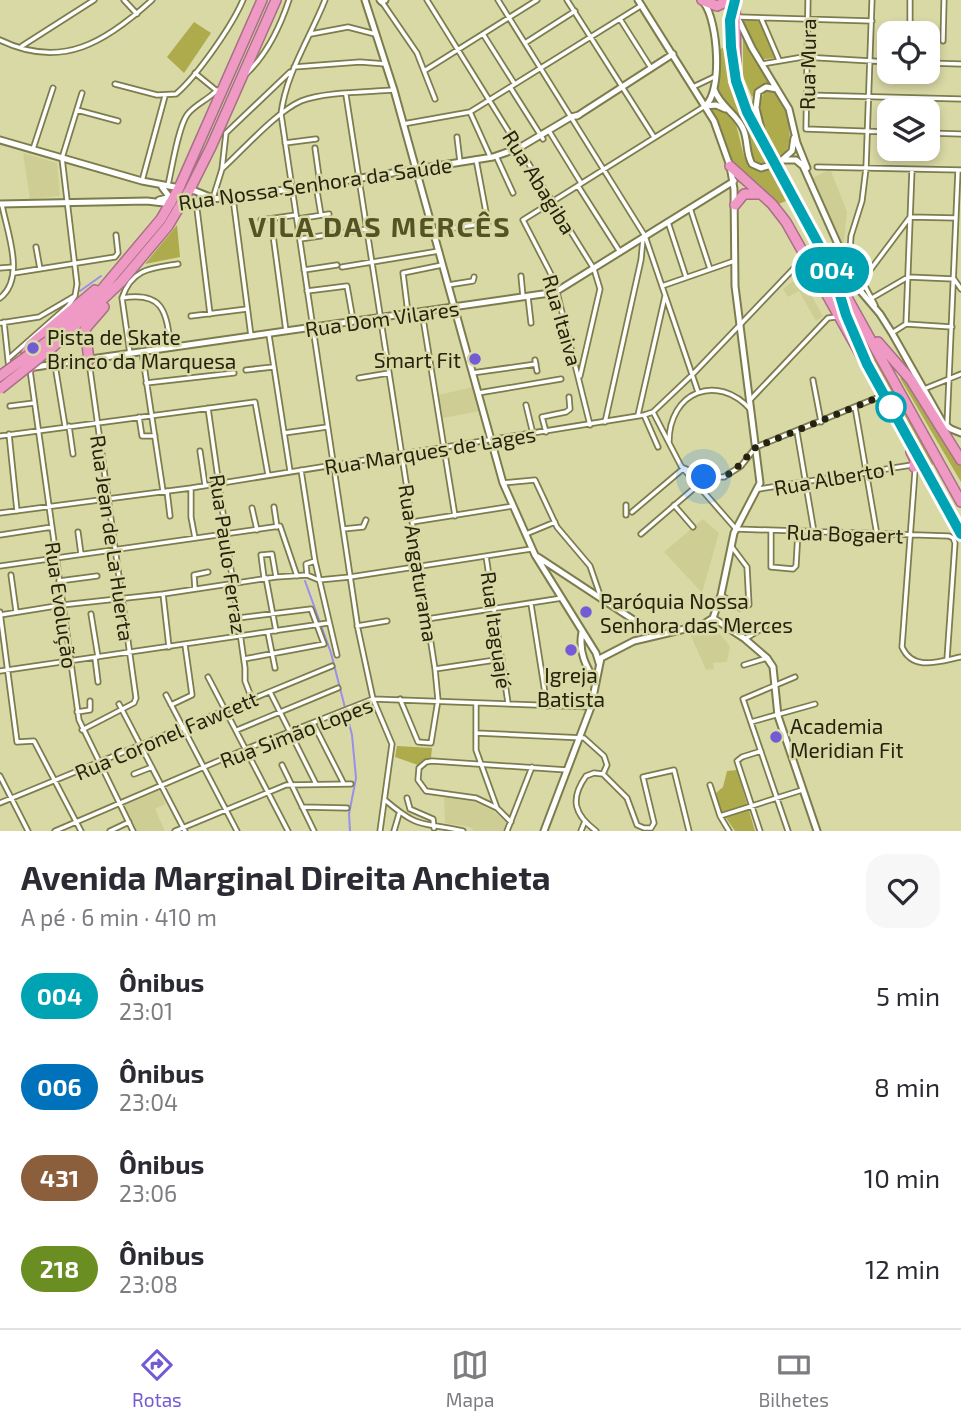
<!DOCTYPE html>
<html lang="pt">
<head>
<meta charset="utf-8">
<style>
  :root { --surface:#fff; --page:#f7f7f7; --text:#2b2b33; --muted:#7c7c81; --line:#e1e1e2; --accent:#735bd5 }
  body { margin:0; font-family:"Exo 2",sans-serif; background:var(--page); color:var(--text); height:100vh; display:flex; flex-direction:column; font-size:26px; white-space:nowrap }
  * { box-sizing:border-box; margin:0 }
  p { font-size:23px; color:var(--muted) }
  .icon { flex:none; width:38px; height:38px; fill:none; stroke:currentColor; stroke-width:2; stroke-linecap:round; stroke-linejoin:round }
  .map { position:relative; height:831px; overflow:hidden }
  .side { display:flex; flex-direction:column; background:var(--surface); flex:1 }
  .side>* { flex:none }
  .badge { padding:0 14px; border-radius:23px; font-size:24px; line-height:46px }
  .fabs { position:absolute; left:877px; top:21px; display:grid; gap:14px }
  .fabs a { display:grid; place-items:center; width:63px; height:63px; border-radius:14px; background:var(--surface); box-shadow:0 4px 10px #0003; font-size:35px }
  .you { position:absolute; width:35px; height:35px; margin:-18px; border:5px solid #fff; border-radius:50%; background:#1a73e8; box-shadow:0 0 0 10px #1a73e833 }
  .map>.badge { position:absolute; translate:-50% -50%; box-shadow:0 0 0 4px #fff }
  .round { display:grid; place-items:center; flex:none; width:74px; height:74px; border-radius:21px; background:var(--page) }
  .summary { display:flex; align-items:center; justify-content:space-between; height:119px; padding:0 21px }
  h1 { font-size:33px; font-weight:700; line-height:52px }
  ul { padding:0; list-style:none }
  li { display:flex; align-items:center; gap:21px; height:91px; padding:0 21px }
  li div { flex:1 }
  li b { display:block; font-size:26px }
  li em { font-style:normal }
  li .badge { min-width:77px; font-weight:700; text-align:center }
  .menu { display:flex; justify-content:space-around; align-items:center; height:98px; border-top:2px solid var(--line); background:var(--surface); font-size:19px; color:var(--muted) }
  .menu a { display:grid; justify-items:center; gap:4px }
  .menu .active { color:var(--accent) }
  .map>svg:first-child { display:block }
  .built { fill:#cece94 }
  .green { fill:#adab4b }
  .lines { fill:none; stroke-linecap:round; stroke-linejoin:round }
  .stream { stroke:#9a8fea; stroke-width:2 }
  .street-casing { stroke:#7c7c4d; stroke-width:7 }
  .secondary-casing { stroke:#7c7c4d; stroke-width:9 }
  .highway-casing { stroke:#a77085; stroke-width:12 }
  .street { stroke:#fff; stroke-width:3.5 }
  .secondary { stroke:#fff; stroke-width:5 }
  .highway { stroke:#ee9ac5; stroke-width:9 }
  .highway-bridge-casing { stroke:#a77085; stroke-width:12; stroke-linecap:butt }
  .highway-bridge { stroke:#ee9ac5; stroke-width:9 }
  .line-casing { stroke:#fff; stroke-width:16 }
  .line { stroke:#00a3b4; stroke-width:10 }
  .walk { stroke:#23230f; stroke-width:7; stroke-dasharray:0 12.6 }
  .poi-dot { fill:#735bd5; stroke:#d9d9a6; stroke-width:2.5 }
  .stop-dot { fill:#fff; stroke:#00a3b4; stroke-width:3.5 }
  .labels { text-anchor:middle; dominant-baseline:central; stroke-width:5; stroke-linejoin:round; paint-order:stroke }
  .street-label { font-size:21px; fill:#23230f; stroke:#d9d9a6 }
  .poi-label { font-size:21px; fill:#23230f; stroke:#d9d9a6; text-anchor:start }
  .district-label { font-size:28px; font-weight:bold; letter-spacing:2px; fill:#545324; stroke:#d9d9a6 }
</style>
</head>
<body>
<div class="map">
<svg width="961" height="831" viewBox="0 0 961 831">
  <rect width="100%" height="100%" fill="#d9d9a6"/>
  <path class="built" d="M23,153L57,163L60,196L30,199Z
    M827,171H831L847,212L843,252L812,178Z
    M800,276L823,316L816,321L799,291L788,297L783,289Z
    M473,387L480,411L443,418L438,395Z
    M703,519L719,533L702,593L664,552Z
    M714,627L730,646L727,662L713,663L714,669L706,670L690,634Z
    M159,789L166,804L155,809L165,831H135L122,805Z
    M444,796L471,800L493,811L508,824L505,831H474L470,827L445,823Z"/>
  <path class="green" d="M743,19L760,20L776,58L764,59L747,33Z
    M194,22L211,33L184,73L167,57Z
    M743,37L773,84L762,85L752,97L743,76Z
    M725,47L729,50C733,97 745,121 768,162L763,165L755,163L750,152L745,128L717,92L718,52L720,49Z
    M772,89C789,101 797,144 781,159C769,141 751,110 766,90Z
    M710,107C755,105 725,178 771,169L786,201L776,205L732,166Z
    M177,225L180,257L145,264Z
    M848,309L857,325L934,464L929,466L852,325Z
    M902,377L908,379L961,463V482L900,378Z
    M397,746L432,748L431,758L423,760L418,765L395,757Z
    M737,770L755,831H735L720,809L716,793L723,787L727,771Z"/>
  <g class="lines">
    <path class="stream" d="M80,291L101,276
      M305,581L331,653L352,735L356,778L349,814L350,831"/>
    <defs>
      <path id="street" d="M124,0L137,14
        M325,0C310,38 286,73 281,114L358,629L373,699L392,744L380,831
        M427,0L594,269L600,289L580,376
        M498,0L645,236L698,392
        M567,0L654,137
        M808,0L806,129L889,132
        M872,0L866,168L862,201L851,236L850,250L856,269L875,305
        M382,2L417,53L435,99
        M739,17L872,21
        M761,18L779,60
        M620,19L651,68
        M910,33V0
        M311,34L348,27L375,34
        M483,34L514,83
        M0,40C62,70 106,42 152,0
        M943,41L944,0
        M525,43L575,11
        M22,46L94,0
        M928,63L961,64
        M762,64L803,57L889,62
        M294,67L360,62L386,64
        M424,71L537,0
        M195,73L217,91
        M247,73C268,53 280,27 289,0
        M115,84L157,95L176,94C197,76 232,26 243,0
        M510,87L543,139
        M693,87L714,77
        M346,95L435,669L438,700L431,743L418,742L400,699
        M806,95L961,99
        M77,110L118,121
        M470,112L489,154
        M403,124L470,112L642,5
        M549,131L581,183
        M928,133L961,134
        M457,137L460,162
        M285,143L316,139
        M315,148L320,184
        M33,149L53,88
        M497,158L513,193
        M817,167L961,170
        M222,169C243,150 276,112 301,101C323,92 368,92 393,90
        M142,181L165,96
        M168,185C172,168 178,128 187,115C194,105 208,100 217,90
        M316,185L321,215
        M578,186L620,252
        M213,198L222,169L226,133L290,72
        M233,198L251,336
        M196,201L210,314
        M690,208L710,269
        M297,219L329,214
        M261,220L296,215
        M668,222L686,277
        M433,231L488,223L476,159
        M273,235L286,331
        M300,239L367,229
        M36,247L40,269
        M342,267L439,251
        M0,268L13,267
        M304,270L337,265
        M14,273L115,257L118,253L116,235
        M521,276L523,297
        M862,281L910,217L956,218
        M448,285L473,281L474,277
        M662,286L734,261
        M307,291L347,286L353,320
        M528,297L531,323
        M0,298C26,278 7,232 2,205
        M122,298C165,291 166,313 171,348
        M872,298L908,277L954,279L961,289
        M422,312L455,516
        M408,313L403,273L442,265
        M191,316L247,309
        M4,322L9,369
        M0,323L39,317L73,297
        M906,324L912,169
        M892,333L906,324L952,327
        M269,335L290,471
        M142,352L163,491
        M130,354L122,298C132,268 152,268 178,264
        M8,359L68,306L75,296L77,284L62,158L82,93
        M535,360L537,371
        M55,365L65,426
        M30,370L79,720L133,831
        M246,370L273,367
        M472,373L536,364
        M359,378L389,373
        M813,380L821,422
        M146,383L234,373
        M924,389L961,374
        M478,393L561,379
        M751,399L828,318L836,317
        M526,405L533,434
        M10,406L34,403
        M855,407L877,535
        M208,408L245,668V681L252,699
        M653,412L681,466L736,529L949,536L953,538L955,543L947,659
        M638,415L665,296
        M644,415L658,447
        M139,417L142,436H155
        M605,422L641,260L643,239
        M590,425L554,280L523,220L705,106
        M947,425L958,170
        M69,426L73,454
        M546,432L542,417L566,412L570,409L569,397
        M797,432L814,532
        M284,433L327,427
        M9,434L17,511
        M0,436L255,402L268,475
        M669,442C669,392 717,372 751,410
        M200,451L205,485
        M301,470L315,561L337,655
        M503,483L535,480L557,527L590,566L601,598
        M191,488V517L195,538
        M759,489L912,465L915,471L902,647C913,672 940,661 961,657
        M167,491L170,516
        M674,505L693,527
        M274,507L277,527
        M252,508L257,530
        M632,512L684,468L704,477H724L741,466L756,447L879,397
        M0,513L191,488L644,415L653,412L692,375L798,264
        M626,515V505
        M412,522L513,506
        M343,529L363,527L366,520
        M771,531V567L793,569L796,566L798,532
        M78,532L81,554
        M526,534L555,522
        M641,534L698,485
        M0,535L52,527
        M486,556L508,703
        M0,566L280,526L297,576
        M11,575L16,611
        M307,575L306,564L315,561
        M264,578L261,555L272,554L276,577
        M266,578L276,631
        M59,581L97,576
        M195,589L194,575L208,572
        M163,594L169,647
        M721,595L740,608L749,605L747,567L732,547
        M531,604L547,706
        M0,612L17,742L34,741L81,831
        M91,614L98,657
        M0,615L62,605L163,594L276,577L307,575L319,580L350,577L531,549
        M238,618L311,609L324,644L244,659
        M427,619L562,598
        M357,626L387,621
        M268,633L275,668
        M745,639L766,626
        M95,658L98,682
        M744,665L767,658
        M435,669L502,659
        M0,671L328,623
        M208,677L288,831
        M270,692L316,784
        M166,695L237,831
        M476,703V750L497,808
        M119,704L185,831
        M171,705L192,695L185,645
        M77,712L90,710V701
        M751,722L815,704
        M313,723L344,784
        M82,730L134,703L136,698L89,362
        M237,730L338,688
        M476,733L584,738L604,756L607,765L603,774L627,798L637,825L644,828H651L654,823L643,777L674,770L689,831
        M282,765L314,831
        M134,774L152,767
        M0,776L28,831
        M710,785L720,816L729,831
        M407,798L410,809L433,819L434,828
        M385,800C421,831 422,821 463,831
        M0,803L332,666
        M302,807L347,808
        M720,816L802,790
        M511,822L497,808L476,798L426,791L418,780L419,768L426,762L432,761L567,770
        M55,831L246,749L373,699L591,707
        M110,831L129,822
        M175,831L286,785L351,784
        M394,831L399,814
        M507,831L532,767
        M581,831L585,821
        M596,831C575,815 569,800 586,776L594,773L603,774
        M760,831L737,761L742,757L761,751
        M788,831L743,699L795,677"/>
      <path id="secondary" d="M365,0L394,90L503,483L535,555L596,653L599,663
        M380,0L382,2L385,0
        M704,3C718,21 723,92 705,106
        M739,21L752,48L789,109L797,143L807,168
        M714,89C720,107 739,115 744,131C748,142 746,154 752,164L761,168L775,164
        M705,106L716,105L725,109
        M577,116L673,54
        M761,129L756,108L758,92L766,87L777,89
        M0,140L142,181L180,188
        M783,159L792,151L794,138
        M782,160H796L803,166L857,287L880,314L892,333L943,423L951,429L961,433
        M190,189L210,197
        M159,200L167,198L168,195L162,187
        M181,203L292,189L493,157L519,148L571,117L579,115
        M0,204L147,201L172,204
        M28,368L550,293L557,291L734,181
        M538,557L655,634
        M713,618L745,639L767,658L773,667L778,716L817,831
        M582,632C578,651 586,667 596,682
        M544,831L591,707L601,658L634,641L702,625L713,618L721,595L734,533L760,483L735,286L734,189L730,166L714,121L638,0"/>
      <path id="highway" d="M702,0L717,6L730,0
        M735,0L736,81L747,112L762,142
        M730,166L772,204L786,222L961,533
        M781,179L961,502
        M735,205L744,194H758
        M835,281L851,328
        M48,341L92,301L161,219L179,188L262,0
        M878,342L911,380L961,460
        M54,346L121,282L168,226L190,189L211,147L276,0
        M89,360L85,329L104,307
        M30,368L26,353L30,345L95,290
        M911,452L915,460L914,467"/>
    </defs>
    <use href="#street" class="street-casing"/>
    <use href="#secondary" class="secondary-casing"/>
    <use href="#highway" class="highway-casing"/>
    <use href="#street" class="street"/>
    <use href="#secondary" class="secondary"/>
    <use href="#highway" class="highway"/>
    <defs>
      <path id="highway-bridge" d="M762,142L781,179
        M0,376L48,341
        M0,389L54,346"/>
    </defs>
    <use href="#highway-bridge" class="highway-bridge-casing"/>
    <use href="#highway-bridge" class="highway-bridge"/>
  </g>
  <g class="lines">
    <defs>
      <path id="line" d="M735,0L730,20L731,47L736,81L747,112L832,269L846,315L867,364L961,534"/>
    </defs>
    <use href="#line" class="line-casing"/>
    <use href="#line" class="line"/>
    <path class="walk" d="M704,477H720L732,473L756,447L879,397L891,407"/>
  </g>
  <g class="poi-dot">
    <circle cx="33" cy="348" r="7"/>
    <circle cx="475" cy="359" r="7"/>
    <circle cx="586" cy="612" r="7"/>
    <circle cx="571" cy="650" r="7"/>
    <circle cx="776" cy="737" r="7"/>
  </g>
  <circle class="stop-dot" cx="891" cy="407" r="14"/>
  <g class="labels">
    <g class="street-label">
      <text transform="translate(807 64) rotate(-89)">Rua Mura</text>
      <text transform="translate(540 182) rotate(58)">Rua Abagiba</text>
      <text transform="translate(315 183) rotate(-8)">Rua Nossa Senhora da Saúde</text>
      <text transform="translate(382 318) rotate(-8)">Rua Dom Vilares</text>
      <text transform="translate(563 320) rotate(74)">Rua Itaiva</text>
      <text transform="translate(430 450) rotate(-9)">Rua Marques de Lages</text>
      <text transform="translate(834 477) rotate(-10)">Rua Alberto I</text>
      <text transform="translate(845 533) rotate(2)">Rua Bogaert</text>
      <text transform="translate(113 538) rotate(82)">Rua Jean de La Huerta</text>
      <text transform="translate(229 554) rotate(82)">Rua Paulo Ferraz</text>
      <text transform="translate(419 563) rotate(81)">Rua Angaturama</text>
      <text transform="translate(62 605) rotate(82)">Rua Evolução</text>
      <text transform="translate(497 630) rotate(82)">Rua Itaguajé</text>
      <text transform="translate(296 732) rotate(-21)">Rua Simão Lopes</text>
      <text transform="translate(166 735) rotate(-23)">Rua Coronel Fawcett</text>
    </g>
    <g class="poi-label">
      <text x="47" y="336">Pista de Skate<tspan x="47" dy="24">Brinco da Marquesa</tspan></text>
      <text x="461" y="359" text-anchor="end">Smart Fit</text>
      <text x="600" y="600">Paróquia Nossa<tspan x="600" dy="24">Senhora das Merces</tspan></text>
      <text x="571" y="674" text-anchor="middle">Igreja<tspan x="571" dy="24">Batista</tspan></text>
      <text x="790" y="725">Academia<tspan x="790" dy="24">Meridian Fit</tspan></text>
    </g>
    <g class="district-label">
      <text x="380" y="226">VILA DAS MERCÊS</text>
    </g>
  </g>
</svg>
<div class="fabs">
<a><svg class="icon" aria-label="locate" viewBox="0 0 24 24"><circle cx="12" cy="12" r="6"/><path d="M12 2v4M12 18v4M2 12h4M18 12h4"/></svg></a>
<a><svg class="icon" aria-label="layers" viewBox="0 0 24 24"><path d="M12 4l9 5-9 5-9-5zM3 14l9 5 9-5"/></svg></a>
</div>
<div class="you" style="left:704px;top:477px"></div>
<b class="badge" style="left:832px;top:270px;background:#00a3b4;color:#fff">004</b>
</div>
<section class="side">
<div class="summary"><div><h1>Avenida Marginal Direita Anchieta</h1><p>A pé · 6 min · 410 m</p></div><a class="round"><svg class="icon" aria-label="heart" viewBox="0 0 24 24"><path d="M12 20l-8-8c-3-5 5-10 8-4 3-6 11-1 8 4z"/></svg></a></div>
<ul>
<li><span class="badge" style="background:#00a3b4;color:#fff">004</span><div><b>Ônibus</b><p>23:01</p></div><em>5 min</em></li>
<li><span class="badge" style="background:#0072bc;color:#fff">006</span><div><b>Ônibus</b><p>23:04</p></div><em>8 min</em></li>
<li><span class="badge" style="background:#8b5e3c;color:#fff">431</span><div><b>Ônibus</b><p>23:06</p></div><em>10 min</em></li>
<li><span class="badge" style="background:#6b8e23;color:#fff">218</span><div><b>Ônibus</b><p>23:08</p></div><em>12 min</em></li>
</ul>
</section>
<nav class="menu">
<a class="active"><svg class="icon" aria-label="directions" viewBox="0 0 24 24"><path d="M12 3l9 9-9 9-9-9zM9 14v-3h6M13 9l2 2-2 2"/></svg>Rotas</a>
<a><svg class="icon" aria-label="map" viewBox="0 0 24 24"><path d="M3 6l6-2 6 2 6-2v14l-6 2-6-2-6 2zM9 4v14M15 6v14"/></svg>Mapa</a>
<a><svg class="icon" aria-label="tickets" viewBox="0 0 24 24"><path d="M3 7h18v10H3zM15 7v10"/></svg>Bilhetes</a>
</nav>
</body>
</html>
